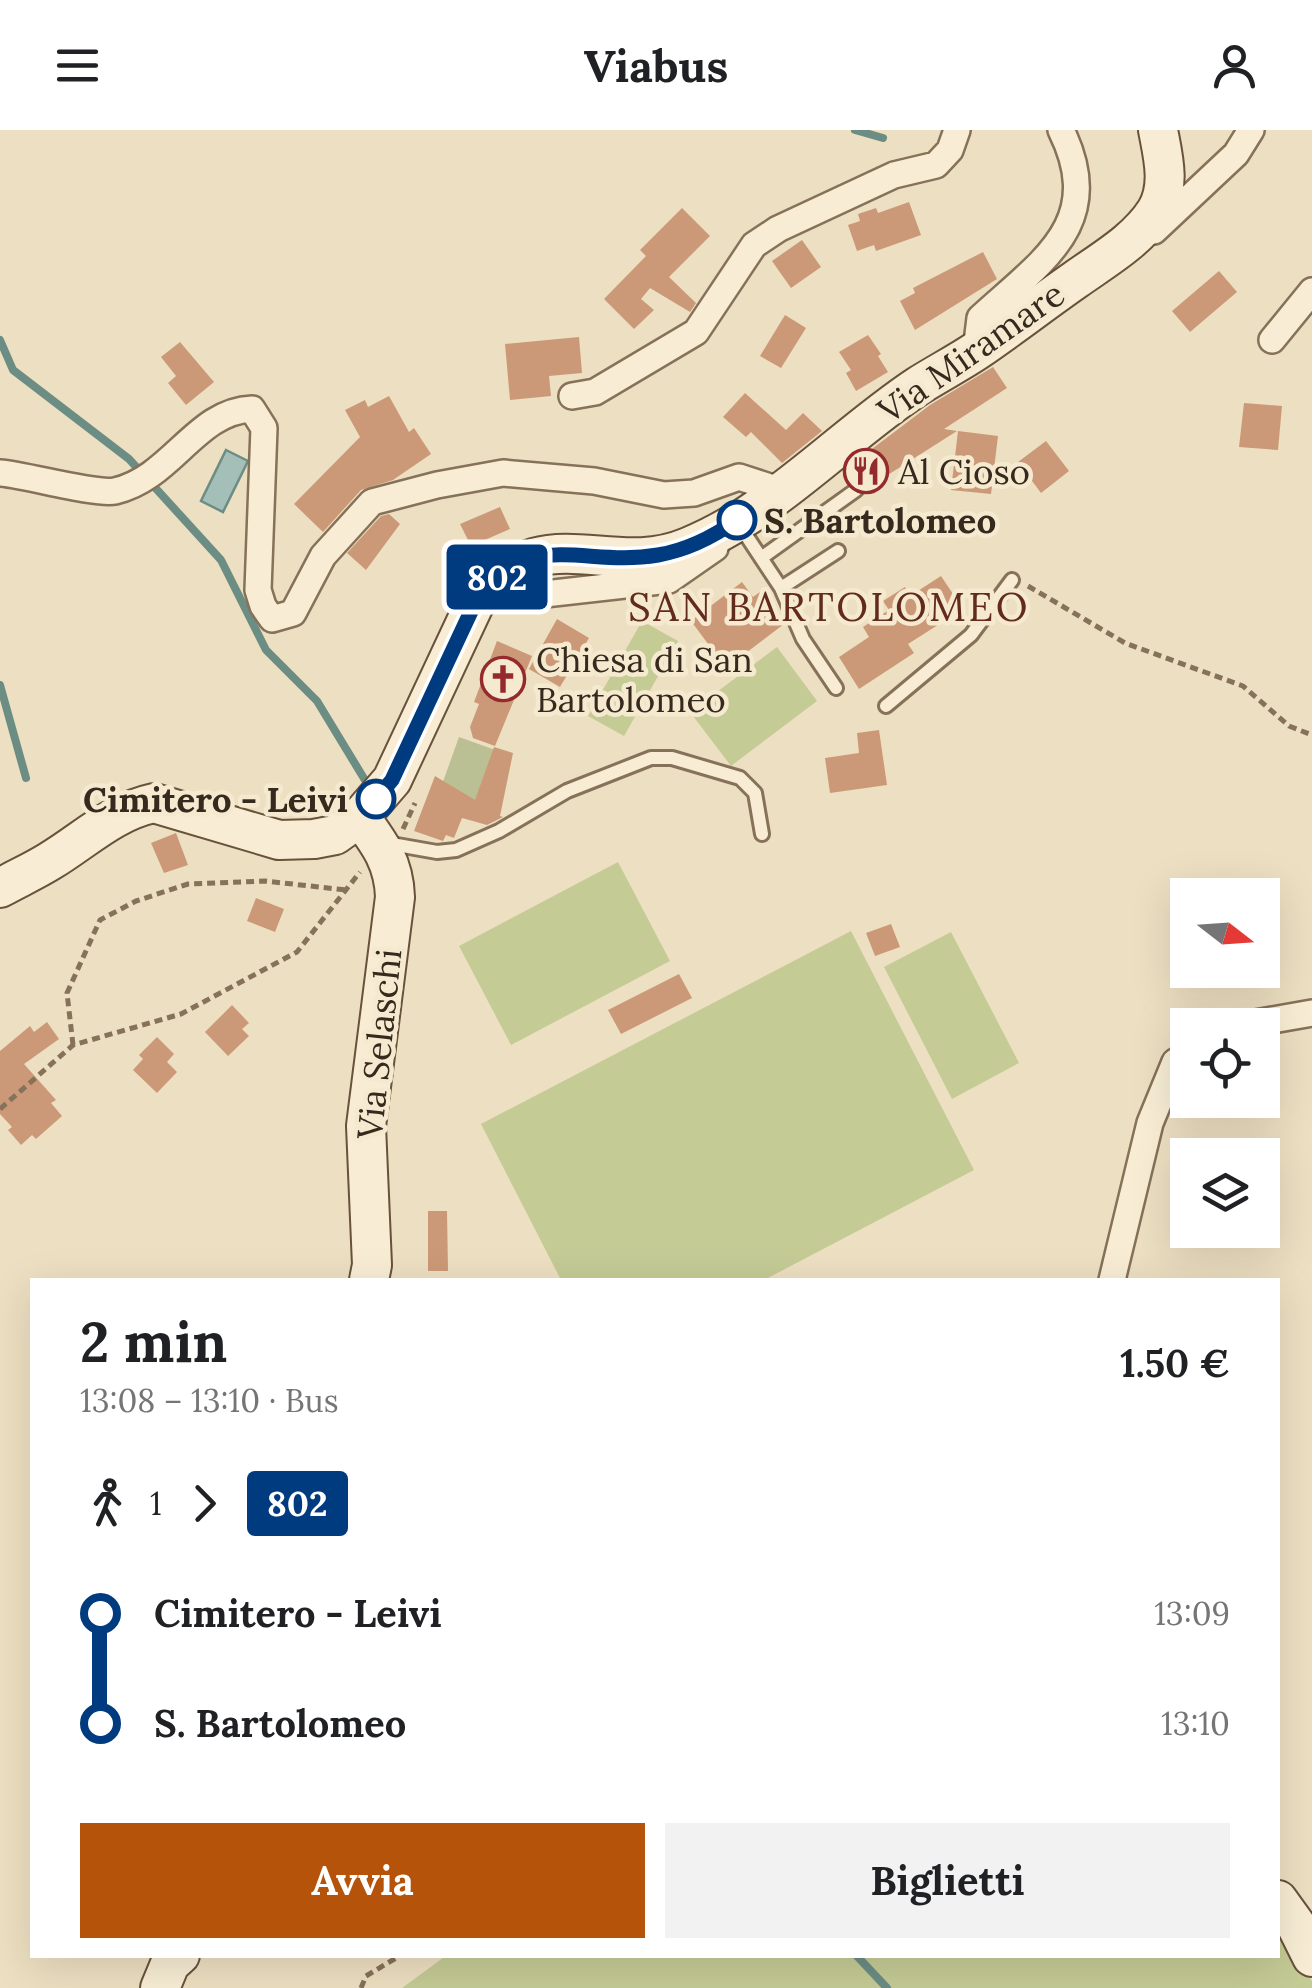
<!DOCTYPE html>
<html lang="it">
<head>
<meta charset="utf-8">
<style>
  :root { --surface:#fff; --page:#f2f2f2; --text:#202124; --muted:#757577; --accent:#b45309 }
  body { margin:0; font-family:Lora,serif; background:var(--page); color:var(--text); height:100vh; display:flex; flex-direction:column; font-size:38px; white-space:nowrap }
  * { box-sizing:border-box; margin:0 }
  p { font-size:32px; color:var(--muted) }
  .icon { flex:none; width:55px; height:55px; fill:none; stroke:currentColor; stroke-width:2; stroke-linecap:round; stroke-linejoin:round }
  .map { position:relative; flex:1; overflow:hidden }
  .details { position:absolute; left:30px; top:1148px; width:1250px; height:680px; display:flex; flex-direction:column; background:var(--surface); border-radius:0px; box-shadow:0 10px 40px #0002 }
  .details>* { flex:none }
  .badge { padding:0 20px; border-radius:8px; font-size:35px; line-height:65px }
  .needle { width:65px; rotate:107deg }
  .controls { position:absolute; left:1170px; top:748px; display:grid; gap:20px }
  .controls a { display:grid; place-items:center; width:110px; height:110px; border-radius:0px; background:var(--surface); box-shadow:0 10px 40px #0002; font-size:50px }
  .map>.badge { position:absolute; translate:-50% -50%; box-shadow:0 0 0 5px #fff }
  .legs { display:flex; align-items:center; gap:15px; height:110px; padding:0 50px; font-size:32px }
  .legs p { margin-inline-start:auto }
  .head { display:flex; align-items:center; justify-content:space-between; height:170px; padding:0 50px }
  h1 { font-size:55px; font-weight:800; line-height:75px }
  .primary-button { display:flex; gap:20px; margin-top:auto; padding:20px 50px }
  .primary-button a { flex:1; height:115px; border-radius:0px; background:var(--accent); color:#fff; font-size:40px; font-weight:800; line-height:115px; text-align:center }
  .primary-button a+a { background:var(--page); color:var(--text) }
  ul { padding:0 50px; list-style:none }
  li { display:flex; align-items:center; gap:35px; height:110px; font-size:38px }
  li i { display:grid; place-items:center; width:15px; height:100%; margin:0 12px; background:currentColor }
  li i::after { content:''; width:25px; height:25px; margin:-12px; border:8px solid; border-radius:50%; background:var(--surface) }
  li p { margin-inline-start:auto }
  li:first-child i { background:linear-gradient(#0000 50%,currentColor 0) }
  li:last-child i { background:linear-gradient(currentColor 50%,#0000 0) }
  header { display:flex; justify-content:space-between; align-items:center; height:130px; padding:0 50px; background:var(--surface); font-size:45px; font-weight:800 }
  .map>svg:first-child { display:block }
  .green { fill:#c5cb95 }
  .cemetery { fill:#bbbf94 }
  .water { fill:#a4bfb7; stroke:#6b8d84; stroke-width:2.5 }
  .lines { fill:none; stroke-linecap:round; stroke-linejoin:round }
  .stream { stroke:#6b8d84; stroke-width:8 }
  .building { fill:#cb9977 }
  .lane-casing { stroke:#867159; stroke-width:18 }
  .street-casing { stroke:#867159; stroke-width:30 }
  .secondary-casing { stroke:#68523c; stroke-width:42 }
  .path { stroke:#867159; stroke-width:5; stroke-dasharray:8 5; stroke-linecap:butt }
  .lane { stroke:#f8edd4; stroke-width:12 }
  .street { stroke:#f8edd4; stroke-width:25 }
  .secondary { stroke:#f8edd4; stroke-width:38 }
  .line-1-casing { stroke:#fff; stroke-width:22 }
  .line-1 { stroke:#003b80; stroke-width:15 }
  .stop-1-dot { fill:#fff; stroke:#003b80; stroke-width:5 }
  .labels { text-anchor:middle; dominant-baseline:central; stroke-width:9; stroke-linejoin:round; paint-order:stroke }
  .street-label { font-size:35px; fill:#36291d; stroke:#f5ead0 }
  .poi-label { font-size:35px; fill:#36291d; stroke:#f5ead0; text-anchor:start }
  .stop-label { font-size:35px; font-weight:bold; fill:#36291d; stroke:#f5ead0; text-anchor:start }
  .quarter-label { font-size:40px; letter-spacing:2.5px; fill:#622b1d; stroke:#f5ead0 }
</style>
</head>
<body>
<header><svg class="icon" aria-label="menu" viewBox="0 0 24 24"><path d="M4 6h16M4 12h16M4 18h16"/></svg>Viabus<svg class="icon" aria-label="person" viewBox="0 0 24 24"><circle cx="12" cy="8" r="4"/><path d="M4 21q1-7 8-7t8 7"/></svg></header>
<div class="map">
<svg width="1312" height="1858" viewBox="0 0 1312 1858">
  <rect width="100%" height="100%" fill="#eddfc1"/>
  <path class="green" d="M642,491L678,511L624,606L588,586Z
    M777,517L817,571L731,636L690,582Z
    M618,732L670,831L511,915L459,816Z
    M851,801L974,1040L764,1150H561L481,994Z
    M951,802L1019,933L952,969L884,837Z
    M1278,1799L1312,1851V1858H402L447,1825H1278Z"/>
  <path class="cemetery" d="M459,607L501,622L478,689L435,674Z"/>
  <path class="water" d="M226,320L248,331L223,382L201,371Z"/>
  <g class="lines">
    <path class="stream" d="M855,0L883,8
      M0,210L13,240L129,329L221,430L266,520L317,571L371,660
      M0,555L26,648
      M856,1825L887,1858"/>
  </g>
  <path class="building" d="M909,72L921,105L876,121L874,115L857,121L848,95L860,91L858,84L876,78L878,83Z
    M682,78L710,106L669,147L696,173L690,182L650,158L641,169L654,180L634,199L604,169L646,126L640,120Z
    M802,110L821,137L791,158L772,131Z
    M983,122L997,149L915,200L900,171L915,163L913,158Z
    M1219,141L1237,162L1190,202L1172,181Z
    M785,185L806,198L781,238L760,226Z
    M868,205L881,224L878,226L888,242L856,261L846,243L851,240L839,222Z
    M579,207L582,243L549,246L551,266L510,270L505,214Z
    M180,212L214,252L186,275L168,253L176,246L161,227Z
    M993,237L1007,258L944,299L957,301L872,355L856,331L930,275Z
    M745,263L786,300L803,283L822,301L782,333L751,302L746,307L723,287Z
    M389,266L409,302L414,298L431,324L393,350L361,360L323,402L294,374L360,307L345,280L365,270L368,277Z
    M1244,273L1282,276L1278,320L1239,317Z
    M958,301L998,306L991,364L951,360Z
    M1046,311L1069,341L1041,363L1018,332Z
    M500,377L510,399L471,416L460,394Z
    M389,384L400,394L366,440L347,423L381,386Z
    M941,446L963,479L908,514L914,523L859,559L839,527L869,507L863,497L889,480L883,471L905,457L910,466Z
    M742,452L753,467L760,462L784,494L726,538L691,491Z
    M557,489L589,508L560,557L529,539Z
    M497,511L532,526L495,616L473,608L470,597L479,574L474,572Z
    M879,600L887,655L830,663L825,628L859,623L857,603Z
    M494,617L513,623L500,686L503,687L487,695L462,688L454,708L446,705L443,711L414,701L435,646L475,670Z
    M176,703L188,735L164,743L151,713Z
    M256,768L284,779L275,802L247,791Z
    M891,794L900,817L875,826L866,803Z
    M679,844L692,868L621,904L608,880Z
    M232,875L249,893L242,899L249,906L228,926L205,902Z
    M47,892L59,909L24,934L56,970L51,973L62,986L36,1009L32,1005L21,1015L8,1000L12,997L0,984V921L30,896L34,902Z
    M157,907L174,924L167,932L177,942L157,963L133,940L143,929L139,925Z
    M428,1081H447L448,1141H428Z"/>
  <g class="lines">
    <defs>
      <path id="lane" d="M738,393L781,458L803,509L836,558
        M761,428L856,360
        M781,458L838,421
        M886,576L971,505L1012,450
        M386,713L437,722L456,720L499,701L567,661L651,628H672L740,648L755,663L762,704"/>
      <path id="street" d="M1154,101L1236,24L1251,0
        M1272,210L1312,161
        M976,221L980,188C1042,131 1107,93 1061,0
        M572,266L595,262L696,202L754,115L778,99L894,45L936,35L950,20L957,0
        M0,343C26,345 96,365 115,361C172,348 196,281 252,279L264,298L258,460L263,476L272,489L293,483L323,426L372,372L437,355L503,343L594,351L664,365L694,363L739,347L782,361
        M536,465L669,450L715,418
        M1244,895L1312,883
        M1112,1150L1150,993L1175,932L1188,924"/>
      <path id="secondary" d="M360,687C380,714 394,733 395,767L366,996L372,1135L369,1150
        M0,758C16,749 34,741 50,731C85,710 112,682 154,673L279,710L314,709L335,705L360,687L392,650L474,475C539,382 607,451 688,417C776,381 841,307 918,256C937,244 958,233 976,221C1010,198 1042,173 1075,150C1103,130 1137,111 1156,81C1171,56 1163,26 1158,0
        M1278,1770L1296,1795L1312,1827
        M160,1858L170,1834L180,1825"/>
    </defs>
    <use href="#lane" class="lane-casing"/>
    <use href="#street" class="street-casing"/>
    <use href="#secondary" class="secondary-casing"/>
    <path class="path" d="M1028,456L1125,513L1243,556L1289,596L1312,605
      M403,699L415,673
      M73,915L67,863L100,790L136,771L188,754L265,751L346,760
      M0,979L73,915L181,884L297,822L360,742
      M361,1858L366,1846L401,1825"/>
    <use href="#lane" class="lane"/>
    <use href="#street" class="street"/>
    <use href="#secondary" class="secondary"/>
  </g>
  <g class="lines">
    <defs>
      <path id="line-1" d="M376,669L392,650L474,475C530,395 581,438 658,425C687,420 713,407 737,390"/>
    </defs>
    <use href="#line-1" class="line-1-casing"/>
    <use href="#line-1" class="line-1"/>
  </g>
  <defs>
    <symbol id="restaurant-ring" viewBox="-11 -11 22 22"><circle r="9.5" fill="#f5ead0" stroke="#942a2c" stroke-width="1.5"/><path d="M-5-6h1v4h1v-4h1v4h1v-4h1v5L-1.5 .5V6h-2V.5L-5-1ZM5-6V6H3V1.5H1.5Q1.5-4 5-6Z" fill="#942a2c"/></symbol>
    <symbol id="church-ring" viewBox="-11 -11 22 22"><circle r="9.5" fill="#f5ead0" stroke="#942a2c" stroke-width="1.5"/><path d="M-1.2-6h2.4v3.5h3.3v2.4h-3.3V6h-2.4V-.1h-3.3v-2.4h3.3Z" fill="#942a2c"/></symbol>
  </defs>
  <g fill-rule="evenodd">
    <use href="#restaurant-ring" x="841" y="316" width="50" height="50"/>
    <use href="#church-ring" x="478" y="524" width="50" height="50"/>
  </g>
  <g class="stop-1-dot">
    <circle cx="737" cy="390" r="18"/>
    <circle cx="376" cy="669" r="18"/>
  </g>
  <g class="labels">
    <g class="street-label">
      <text transform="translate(971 222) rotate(-35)">Via Miramare</text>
      <text transform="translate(379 914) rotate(-84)">Via Selaschi</text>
    </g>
    <g class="poi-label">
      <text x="898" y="341">Al Cioso</text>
      <text x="536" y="529">Chiesa di San<tspan x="536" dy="40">Bartolomeo</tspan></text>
    </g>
    <g class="stop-label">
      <text x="764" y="390">S. Bartolomeo</text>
      <text x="348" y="669" text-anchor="end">Cimitero - Leivi</text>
    </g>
    <g class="quarter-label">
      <text x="829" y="476">SAN BARTOLOMEO</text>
    </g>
  </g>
</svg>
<div class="controls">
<a><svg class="needle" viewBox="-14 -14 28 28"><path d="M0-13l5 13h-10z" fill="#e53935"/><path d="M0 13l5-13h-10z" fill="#757577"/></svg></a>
<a><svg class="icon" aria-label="locate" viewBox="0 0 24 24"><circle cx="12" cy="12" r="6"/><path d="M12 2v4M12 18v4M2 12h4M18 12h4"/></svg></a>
<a><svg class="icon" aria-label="layers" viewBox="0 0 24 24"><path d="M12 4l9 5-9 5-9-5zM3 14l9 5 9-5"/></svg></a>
</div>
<b class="badge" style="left:497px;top:447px;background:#003b80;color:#fff">802</b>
<section class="details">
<div class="head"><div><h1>2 min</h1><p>13:08 – 13:10 · Bus</p></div><b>1.50 €</b></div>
<div class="legs"><svg class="icon" aria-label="walk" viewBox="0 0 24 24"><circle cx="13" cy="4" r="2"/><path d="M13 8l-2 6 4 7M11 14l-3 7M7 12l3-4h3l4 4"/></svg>1<svg class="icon" aria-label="forward" viewBox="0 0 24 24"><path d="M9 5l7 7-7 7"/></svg><b class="badge" style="background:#003b80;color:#fff">802</b></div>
<ul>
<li><i style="color:#003b80"></i><b>Cimitero - Leivi</b><p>13:09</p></li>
<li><i style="color:#003b80"></i><b>S. Bartolomeo</b><p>13:10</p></li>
</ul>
<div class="primary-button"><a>Avvia</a><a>Biglietti</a></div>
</section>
</div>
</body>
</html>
